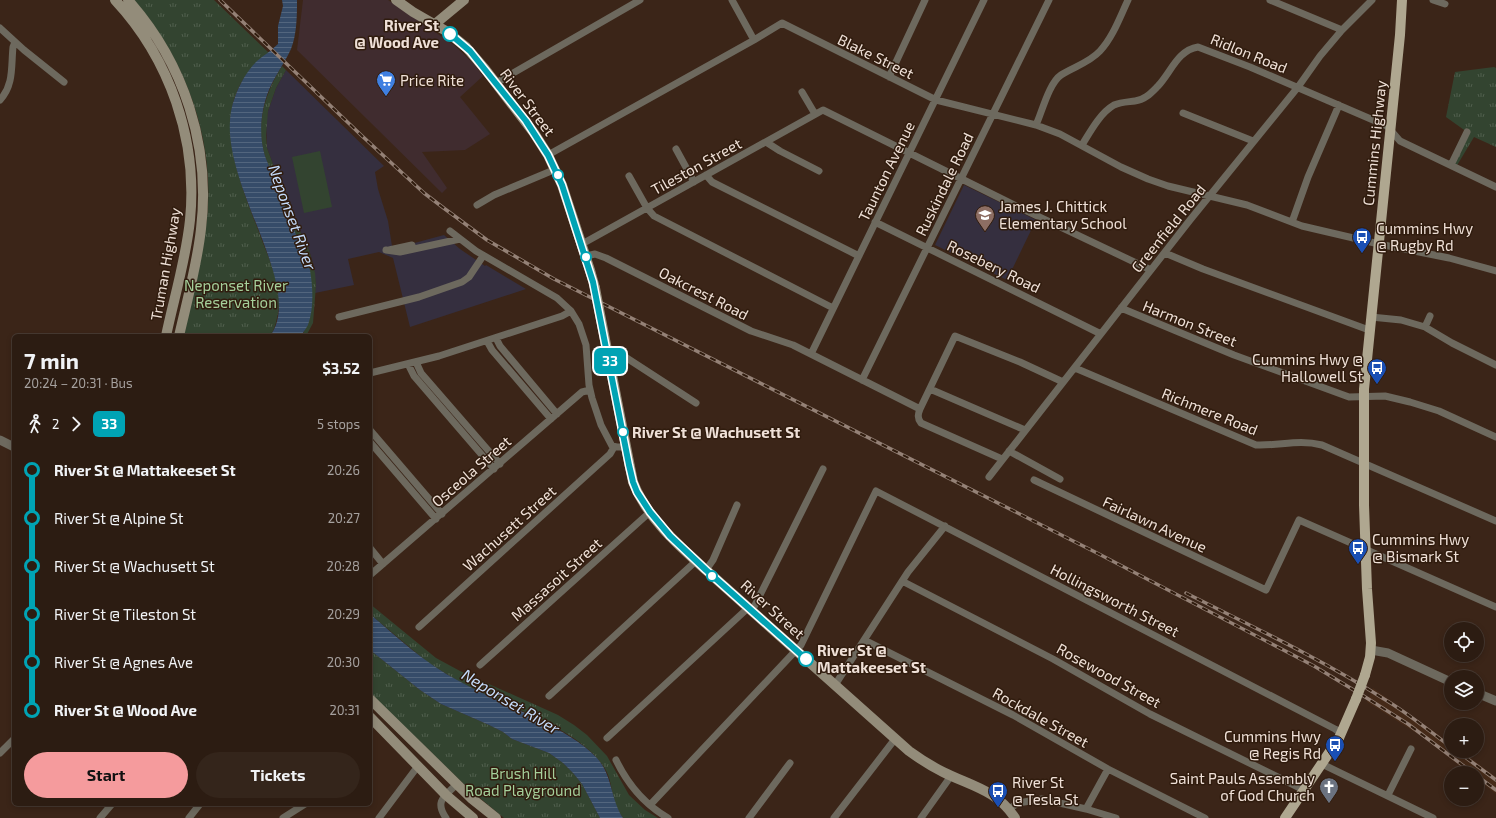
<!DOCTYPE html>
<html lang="en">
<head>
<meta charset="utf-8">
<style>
  :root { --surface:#2c1c12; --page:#34251b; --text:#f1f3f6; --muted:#a6a19f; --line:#483a32; --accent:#f59b9d }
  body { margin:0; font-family:"Exo 2",sans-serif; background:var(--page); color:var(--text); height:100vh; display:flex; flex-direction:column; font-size:15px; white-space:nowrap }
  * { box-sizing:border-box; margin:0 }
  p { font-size:13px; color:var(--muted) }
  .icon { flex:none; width:22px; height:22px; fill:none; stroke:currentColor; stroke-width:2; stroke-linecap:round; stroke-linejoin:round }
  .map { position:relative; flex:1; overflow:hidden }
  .drawer { position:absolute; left:12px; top:334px; width:360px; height:472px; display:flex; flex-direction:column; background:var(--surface); border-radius:6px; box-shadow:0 2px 6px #0003,0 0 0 1px var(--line) }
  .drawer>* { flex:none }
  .badge { padding:0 8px; border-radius:6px; font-size:14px; line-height:26px }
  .fabs { position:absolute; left:1444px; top:622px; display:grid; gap:8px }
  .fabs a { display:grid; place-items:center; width:40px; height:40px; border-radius:50%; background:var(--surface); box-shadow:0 2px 6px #0003,0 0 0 1px var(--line); font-size:20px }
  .map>.badge { position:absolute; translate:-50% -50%; box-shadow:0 0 0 2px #fff }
  .legs { display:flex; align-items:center; gap:6px; height:44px; padding:0 12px; font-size:13px }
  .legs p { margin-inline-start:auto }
  .headline { display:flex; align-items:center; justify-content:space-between; height:68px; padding:0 12px }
  h1 { font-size:22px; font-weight:700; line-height:30px }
  .action { display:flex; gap:8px; margin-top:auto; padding:8px 12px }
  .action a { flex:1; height:46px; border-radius:24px; background:var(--accent); color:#111; font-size:16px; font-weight:700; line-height:46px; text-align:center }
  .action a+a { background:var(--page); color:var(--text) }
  ul { padding:0 12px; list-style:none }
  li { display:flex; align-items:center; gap:14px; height:48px; font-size:15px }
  li i { display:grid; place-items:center; width:6px; height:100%; margin:0 5px; background:currentColor }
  li i::after { content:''; width:10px; height:10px; margin:-5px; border:3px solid; border-radius:50%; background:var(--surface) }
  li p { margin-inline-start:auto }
  li:first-child i { background:linear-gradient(#0000 50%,currentColor 0) }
  li:last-child i { background:linear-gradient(currentColor 50%,#0000 0) }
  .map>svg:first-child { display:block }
  .commercial { fill:#402c2f }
  .education { fill:#352f3f }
  .built { fill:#452a18 }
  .grass { fill:url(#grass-tufts) }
  .pitch { fill:#334430 }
  .water { fill:url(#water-rules) }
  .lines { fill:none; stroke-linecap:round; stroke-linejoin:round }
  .minor { stroke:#6d695e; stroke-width:7 }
  .tertiary { stroke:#6d695e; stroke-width:9 }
  .secondary { stroke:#938c7a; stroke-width:10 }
  .primary { stroke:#afa790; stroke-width:10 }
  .rail-casing { stroke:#948176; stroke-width:3.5 }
  .rail { stroke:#301c0e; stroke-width:2; stroke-dasharray:6; stroke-linecap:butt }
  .secondary-bridge { stroke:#938c7a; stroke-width:10 }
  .primary-bridge { stroke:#afa790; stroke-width:10 }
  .line-1-casing { stroke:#fff; stroke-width:9 }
  .line-1 { stroke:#00a3b4; stroke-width:6 }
  .stop-1-dot { fill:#fff; stroke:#00a3b4; stroke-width:2 }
  .labels { text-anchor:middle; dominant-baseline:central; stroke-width:3; stroke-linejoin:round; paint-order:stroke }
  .stop-label { font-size:15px; font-weight:bold; fill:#efe0d7; stroke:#301c0e; text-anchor:start }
  .street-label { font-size:15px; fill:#efe0d7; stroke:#301c0e }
  .poi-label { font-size:15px; fill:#efe0d7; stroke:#301c0e; text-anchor:start }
  .park-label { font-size:15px; fill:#a5d09b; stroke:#301c0e }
  .water-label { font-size:16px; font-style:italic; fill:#c4dcfc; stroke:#301c0e }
</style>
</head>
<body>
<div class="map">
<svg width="1496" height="818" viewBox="0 0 1496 818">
  <defs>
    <pattern id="grass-tufts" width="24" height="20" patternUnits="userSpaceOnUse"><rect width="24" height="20" fill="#334430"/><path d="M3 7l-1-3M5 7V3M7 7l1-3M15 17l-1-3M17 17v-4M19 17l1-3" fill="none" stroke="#515f4d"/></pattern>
    <pattern id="water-rules" width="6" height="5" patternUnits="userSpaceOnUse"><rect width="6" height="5" fill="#364c69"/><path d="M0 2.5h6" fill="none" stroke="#53667e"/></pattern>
  </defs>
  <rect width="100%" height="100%" fill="#3b2518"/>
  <path class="commercial" d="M303,0H388L454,45L475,65L483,76L460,97L490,134L465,150L422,152L447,188L442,193L297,50Z"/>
  <path class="education" d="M286,70L384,166L375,172L378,189L388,221L392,246L407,245L444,235L460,249L485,266L486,265L526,289L410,327L393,258L379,252L348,259L354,285L315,293L316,285L313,263L309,250L290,210L267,148L266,123L268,111L276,88Z
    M964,185L1036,220L1007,280L935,245Z"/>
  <path class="built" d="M1373,688L1451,744V751H1461L1496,777V794L1477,779V773H1469L1421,736L1367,702Z"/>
  <path class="grass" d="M134,0H214L269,53C200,102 240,180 263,243C272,266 282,289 278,313C276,322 275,329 270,336H184C191,301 200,267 205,232C219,149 188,62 134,0Z
    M282,66L286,70L276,88L268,111L266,135L267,148L290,210L309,250L315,273L316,285L313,323L306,336H301L304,332L310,271L265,156C255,125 265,93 282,66Z
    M1494,67L1496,68V147L1474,137L1456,167L1451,165L1467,132L1446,117L1455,72Z
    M370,604L436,658L460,671L558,715L574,725L587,735L607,756L629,795L645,810L658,818H623C620,813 616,808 615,802C611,790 611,777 604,767C580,731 520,711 482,693C463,684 444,673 426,661L370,614Z
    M370,650L420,690L441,704L489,725L503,732L512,739L549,753L563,763L573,773L582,784L600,818H504L469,789L370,693Z"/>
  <path class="pitch" d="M320,151L332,207L304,213L292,157Z"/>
  <path class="water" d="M282,0H297C297,15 297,34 291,49C287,58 281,67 276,76C262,99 257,130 265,156L310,270C313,288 314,308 308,325C306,329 303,332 301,336H270C309,283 206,170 235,97C239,85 247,71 257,61C264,55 271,51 278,44V26L283,6Z
    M370,614C398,638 426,664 459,681C486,696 514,707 541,721C561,731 581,741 597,758C613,776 610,798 623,818H600L582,784L573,773L563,763L549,753L512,739L503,732L489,725L441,704L420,690L370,650Z"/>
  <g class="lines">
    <path class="minor" d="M732,0L754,40
      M1270,0L1342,30
      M1433,0L1445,4
      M0,28L24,50L64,82
      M889,77L925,0
      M496,83L640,0
      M802,92L815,114
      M0,100C14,85 11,66 13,47L15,42
      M1183,113L1253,141
      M1036,125C1042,112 1049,83 1061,75C1073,67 1089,63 1100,51C1113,37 1120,17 1128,0
      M766,142L780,151L819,171
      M1082,145C1090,132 1100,113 1114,105C1121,102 1128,102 1135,101C1145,100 1151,93 1158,86C1171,72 1178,50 1198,47L1250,67L1387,126L1400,141L1496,187
      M676,149L694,182
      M548,155L754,40L782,23L936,100L1036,125L1060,134L1121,167L1148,179L1168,186L1247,205L1302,226L1379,244L1449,258L1496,271
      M1451,165L1467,132
      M706,175L712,182L859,256
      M629,176L647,208L654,216L833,308
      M477,205L494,195L556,169
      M875,222L1101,334
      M1292,222L1308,177L1339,105
      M450,231L476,251L557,298L571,311L579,324L586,345L589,385L592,398L601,425L612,446L617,447H626
      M582,244L823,110L1008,202L1151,270
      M386,250L400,252L460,239
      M389,250L412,245
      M1165,253L1203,269L1369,330
      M586,256L595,254L606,258L751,331L793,345L920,409
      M1121,308L1234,355L1349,397L1385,396L1410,402L1439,411L1496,437
      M339,317L419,297L462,282L469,277L483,256
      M1371,317L1401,320L1425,327L1452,343L1496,365
      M1425,327L1430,316
      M496,338L500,346L557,414
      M487,341L492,350L551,419
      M608,353L615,352L619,353L696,403
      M811,354L984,0
      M416,362L421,373L500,464
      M408,364L414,376L494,469
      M1075,368L1256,445C1280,446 1298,439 1322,445L1496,521
      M370,373L439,356L562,316L571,311
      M862,380L1049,0
      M930,389L1025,430
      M370,430L442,514
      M370,442L436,519
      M1009,451L1060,479
      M1002,459L921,423C917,418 918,414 920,409L955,336L1020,362L1063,382
      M989,477L1190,220L1298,87L1320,56L1342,30L1372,0
      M1034,480L1266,590L1299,520L1496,607
      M370,548L383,564
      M706,570L713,560L737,505
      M370,575L582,392L590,390
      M902,581L1053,659L1150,714L1304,790
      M752,611L823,469
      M419,627L610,454L614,447
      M864,640L1013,715L1108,769L1205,818
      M480,665L650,512
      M835,685L908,572L945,526
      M549,696L696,561
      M607,738L748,608
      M0,753L14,739
      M616,760C628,785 644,804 668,818
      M1322,764L1433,818
      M1388,795L1411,749
      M650,805L801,645L876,491L1335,729L1341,733
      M1009,809L1018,803L1042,799L1086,809L1116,818
      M1086,809L1108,769
      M100,818L112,804
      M189,818L200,804
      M283,818L305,804
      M379,818L418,766
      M446,818C434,801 445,796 457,784
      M749,818L790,763
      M834,818L895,739
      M921,818L951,776"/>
    <path class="tertiary" d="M0,440L14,447
      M1371,650L1388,653L1451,682
      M1477,693L1496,701"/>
    <path class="secondary" d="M115,0C170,59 198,140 190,220C186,259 174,298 166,336
      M128,0C184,63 211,146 201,229C197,265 187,301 179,336
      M396,0L413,12L446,31L466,47L485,69L534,133L548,155L562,185L590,270L595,288
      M435,24L464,0
      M599,309L633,482C647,518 678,545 706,570L909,751C920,759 931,766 943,772C971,786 997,790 1015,818
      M370,699L471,798L496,818
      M370,717L446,795L473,818"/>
    <path class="primary" d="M1365,675L1370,657L1371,643L1367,589L1364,505V389L1400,35L1402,0
      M1285,818L1339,738L1356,699"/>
    <defs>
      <path id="rail" d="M220,0L361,135L424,193L445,209L487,240L554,279L1097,553L1314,666L1362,695L1408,724L1473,773
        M1186,593C1253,627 1321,659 1384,699C1408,713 1429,731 1451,747
        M1457,751L1496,780
        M1477,776L1496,790"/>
    </defs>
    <use href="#rail" class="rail-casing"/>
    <use href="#rail" class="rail"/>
    <path class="secondary-bridge" d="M595,288L599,309"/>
    <path class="primary-bridge" d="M1356,699L1365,675"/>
  </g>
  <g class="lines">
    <defs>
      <path id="line-1" d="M450,34L470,51L526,121L548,155L562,185L593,282L629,465L633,482L637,492L650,512L670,536L706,570L806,659"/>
    </defs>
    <use href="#line-1" class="line-1-casing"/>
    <use href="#line-1" class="line-1"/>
  </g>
  <defs>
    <symbol id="supermarket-pin" viewBox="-11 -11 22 30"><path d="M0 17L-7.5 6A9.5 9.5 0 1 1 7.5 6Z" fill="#3f7fe0" stroke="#301c0e"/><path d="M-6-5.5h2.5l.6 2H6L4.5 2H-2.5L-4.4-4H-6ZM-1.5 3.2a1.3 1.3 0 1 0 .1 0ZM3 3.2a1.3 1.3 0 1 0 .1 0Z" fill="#fff"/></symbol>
    <symbol id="school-pin" viewBox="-11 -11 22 30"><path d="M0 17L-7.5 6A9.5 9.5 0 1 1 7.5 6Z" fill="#8d6e63" stroke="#301c0e"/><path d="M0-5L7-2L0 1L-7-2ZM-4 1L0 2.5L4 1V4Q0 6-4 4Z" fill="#fff"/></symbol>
    <symbol id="bus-pin" viewBox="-11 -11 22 30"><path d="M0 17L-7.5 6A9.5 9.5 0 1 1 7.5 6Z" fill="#1a4fb4" stroke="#301c0e"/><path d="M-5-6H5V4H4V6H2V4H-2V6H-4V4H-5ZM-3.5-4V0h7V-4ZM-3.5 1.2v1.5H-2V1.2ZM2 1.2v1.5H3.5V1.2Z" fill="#fff"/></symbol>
    <symbol id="church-pin" viewBox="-11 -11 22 30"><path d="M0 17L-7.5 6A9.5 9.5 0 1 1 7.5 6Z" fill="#6b7280" stroke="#301c0e"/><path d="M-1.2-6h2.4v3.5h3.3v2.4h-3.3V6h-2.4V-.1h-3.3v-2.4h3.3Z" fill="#fff"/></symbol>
  </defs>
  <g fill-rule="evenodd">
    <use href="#supermarket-pin" x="375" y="69" width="22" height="30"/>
    <use href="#school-pin" x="974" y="204" width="22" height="30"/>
    <use href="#bus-pin" x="1351" y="226" width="22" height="30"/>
    <use href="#bus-pin" x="1366" y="357" width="22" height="30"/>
    <use href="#bus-pin" x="1347" y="537" width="22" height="30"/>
    <use href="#bus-pin" x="1324" y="734" width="22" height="30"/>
    <use href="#church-pin" x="1318" y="776" width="22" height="30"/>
    <use href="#bus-pin" x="987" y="780" width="22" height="30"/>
  </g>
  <g class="stop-1-dot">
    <circle cx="450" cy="34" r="7"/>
    <circle cx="558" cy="175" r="5"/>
    <circle cx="586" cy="257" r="5"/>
    <circle cx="623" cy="432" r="5"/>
    <circle cx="712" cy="576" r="5"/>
    <circle cx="806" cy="659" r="7"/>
  </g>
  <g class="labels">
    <g class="stop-label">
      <text x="439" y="25" text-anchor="end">River St<tspan x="439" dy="17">@ Wood Ave</tspan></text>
      <text x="632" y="432">River St @ Wachusett St</text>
      <text x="817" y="650">River St @<tspan x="817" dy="17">Mattakeeset St</tspan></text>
    </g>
    <g class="street-label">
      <text transform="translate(1249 53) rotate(22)">Ridlon Road</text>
      <text transform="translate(876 56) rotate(26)">Blake Street</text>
      <text transform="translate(528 102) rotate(53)">River Street</text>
      <text transform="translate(1374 143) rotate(-84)">Cummins Highway</text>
      <text transform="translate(696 166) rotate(-29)">Tileston Street</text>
      <text transform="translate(886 171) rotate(-64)">Taunton Avenue</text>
      <text transform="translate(944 184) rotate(-64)">Ruskindale Road</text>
      <text transform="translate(1168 228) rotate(-51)">Greenfield Road</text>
      <text transform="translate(165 264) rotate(-80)">Truman Highway</text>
      <text transform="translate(994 266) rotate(26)">Rosebery Road</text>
      <text transform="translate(704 293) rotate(27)">Oakcrest Road</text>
      <text transform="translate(1190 323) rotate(22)">Harmon Street</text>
      <text transform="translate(1210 411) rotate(22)">Richmere Road</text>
      <text transform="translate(471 471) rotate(-41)">Osceola Street</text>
      <text transform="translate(1155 524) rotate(25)">Fairlawn Avenue</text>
      <text transform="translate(509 528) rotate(-42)">Wachusett Street</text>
      <text transform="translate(556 579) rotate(-42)">Massasoit Street</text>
      <text transform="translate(1115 600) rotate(27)">Hollingsworth Street</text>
      <text transform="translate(773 609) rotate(42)">River Street</text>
      <text transform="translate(1109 675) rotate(29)">Rosewood Street</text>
      <text transform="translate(1041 717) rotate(29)">Rockdale Street</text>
    </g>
    <g class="poi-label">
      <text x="400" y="80">Price Rite</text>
      <text x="999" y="206">James J. Chittick<tspan x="999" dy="17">Elementary School</tspan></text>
      <text x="1376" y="228">Cummins Hwy<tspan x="1376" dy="17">@ Rugby Rd</tspan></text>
      <text x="1363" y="359" text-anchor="end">Cummins Hwy @<tspan x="1363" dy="17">Hallowell St</tspan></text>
      <text x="1372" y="539">Cummins Hwy<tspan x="1372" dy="17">@ Bismark St</tspan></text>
      <text x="1321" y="736" text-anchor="end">Cummins Hwy<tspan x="1321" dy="17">@ Regis Rd</tspan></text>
      <text x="1315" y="778" text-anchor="end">Saint Pauls Assembly<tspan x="1315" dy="17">of God Church</tspan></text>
      <text x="1012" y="782">River St<tspan x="1012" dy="17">@ Tesla St</tspan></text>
    </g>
    <g class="park-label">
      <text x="236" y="285">Neponset River<tspan x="236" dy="17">Reservation</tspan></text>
      <text x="523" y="773">Brush Hill<tspan x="523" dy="17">Road Playground</tspan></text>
    </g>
    <g class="water-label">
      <text transform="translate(293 217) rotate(70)">Neponset River</text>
      <text transform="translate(511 701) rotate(31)">Neponset River</text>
    </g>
  </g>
</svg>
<div class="fabs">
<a><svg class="icon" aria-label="locate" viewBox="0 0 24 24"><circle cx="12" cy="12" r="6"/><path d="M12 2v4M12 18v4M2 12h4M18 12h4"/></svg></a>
<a><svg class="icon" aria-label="layers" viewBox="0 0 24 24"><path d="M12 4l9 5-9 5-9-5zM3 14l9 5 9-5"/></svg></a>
<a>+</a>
<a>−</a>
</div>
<b class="badge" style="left:610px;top:361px;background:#00a3b4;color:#fff">33</b>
<section class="drawer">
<div class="headline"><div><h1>7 min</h1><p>20:24 – 20:31 · Bus</p></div><b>$3.52</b></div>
<div class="legs"><svg class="icon" aria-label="walk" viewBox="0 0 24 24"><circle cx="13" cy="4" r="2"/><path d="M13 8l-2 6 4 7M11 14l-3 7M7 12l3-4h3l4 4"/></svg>2<svg class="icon" aria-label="forward" viewBox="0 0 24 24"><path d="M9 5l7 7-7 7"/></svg><b class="badge" style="background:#00a3b4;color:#fff">33</b><p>5 stops</p></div>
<ul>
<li><i style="color:#00a3b4"></i><b>River St @ Mattakeeset St</b><p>20:26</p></li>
<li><i style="color:#00a3b4"></i><span>River St @ Alpine St</span><p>20:27</p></li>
<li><i style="color:#00a3b4"></i><span>River St @ Wachusett St</span><p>20:28</p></li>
<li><i style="color:#00a3b4"></i><span>River St @ Tileston St</span><p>20:29</p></li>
<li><i style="color:#00a3b4"></i><span>River St @ Agnes Ave</span><p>20:30</p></li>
<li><i style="color:#00a3b4"></i><b>River St @ Wood Ave</b><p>20:31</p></li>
</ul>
<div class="action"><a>Start</a><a>Tickets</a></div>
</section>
</div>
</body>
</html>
